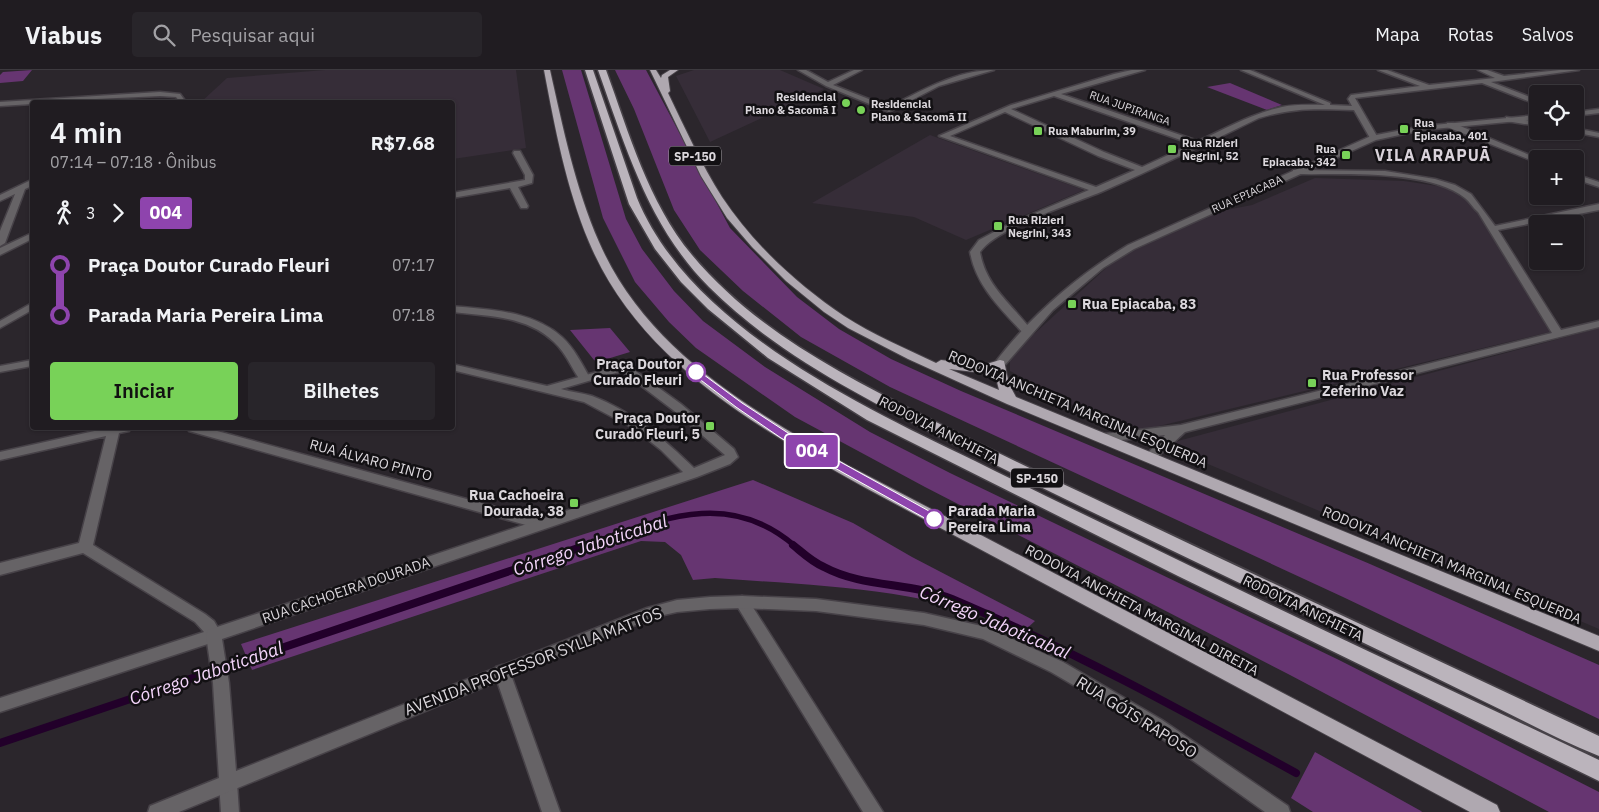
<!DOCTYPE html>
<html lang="pt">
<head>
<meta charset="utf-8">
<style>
  :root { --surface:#201c21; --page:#28252a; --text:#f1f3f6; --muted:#a2a1a5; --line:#3d3a3f; --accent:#78d258 }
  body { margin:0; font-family:"IBM Plex Sans",sans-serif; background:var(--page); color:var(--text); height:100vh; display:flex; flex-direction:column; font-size:19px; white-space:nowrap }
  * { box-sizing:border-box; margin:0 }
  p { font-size:16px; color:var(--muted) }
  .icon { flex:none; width:28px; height:28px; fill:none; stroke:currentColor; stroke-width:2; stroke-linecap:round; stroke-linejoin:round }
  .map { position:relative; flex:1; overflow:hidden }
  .panel { position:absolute; left:30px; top:30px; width:425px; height:330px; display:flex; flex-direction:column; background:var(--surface); border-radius:5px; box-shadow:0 1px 4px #0004,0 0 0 1px var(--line) }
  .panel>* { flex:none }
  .badge { padding:0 10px; border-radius:4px; font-size:18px; line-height:32px }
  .tools { position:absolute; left:1529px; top:15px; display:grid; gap:10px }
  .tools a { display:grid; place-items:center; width:55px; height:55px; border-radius:5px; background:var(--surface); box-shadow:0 1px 4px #0004,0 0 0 1px var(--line); font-size:25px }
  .map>.badge { position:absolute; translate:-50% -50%; box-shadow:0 0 0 2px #fff }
  .legs { display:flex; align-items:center; gap:8px; height:55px; padding:0 20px; font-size:16px }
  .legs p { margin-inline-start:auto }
  .headline { display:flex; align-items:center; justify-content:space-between; height:85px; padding:0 20px }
  h1 { font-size:28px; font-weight:600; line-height:38px }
  .cta { display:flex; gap:10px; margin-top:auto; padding:10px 20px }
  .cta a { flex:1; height:58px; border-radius:5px; background:var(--accent); color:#111; font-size:20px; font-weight:600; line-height:58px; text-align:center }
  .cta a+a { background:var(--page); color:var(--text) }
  ul { padding:0 20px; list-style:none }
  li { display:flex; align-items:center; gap:18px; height:50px; font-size:19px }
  li i { display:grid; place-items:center; width:8px; height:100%; margin:0 6px; background:currentColor }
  li i::after { content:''; width:12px; height:12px; margin:-6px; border:4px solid; border-radius:50%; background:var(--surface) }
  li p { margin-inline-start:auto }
  li:first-child i { background:linear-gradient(#0000 50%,currentColor 0) }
  li:last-child i { background:linear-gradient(currentColor 50%,#0000 0) }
  header { display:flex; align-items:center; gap:30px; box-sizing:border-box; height:70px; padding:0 25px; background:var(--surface); border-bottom:1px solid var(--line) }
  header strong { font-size:24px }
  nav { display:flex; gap:28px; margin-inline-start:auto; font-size:18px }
  .search { width:350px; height:45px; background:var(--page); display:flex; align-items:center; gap:12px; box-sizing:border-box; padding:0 18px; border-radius:5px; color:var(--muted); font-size:19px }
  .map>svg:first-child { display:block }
  .built { fill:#362d38 }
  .green { fill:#663571 }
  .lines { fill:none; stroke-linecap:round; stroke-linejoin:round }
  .stream-far1 { stroke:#22002a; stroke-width:5.5 }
  .stream { stroke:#22002a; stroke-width:8 }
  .minor-casing { stroke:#474248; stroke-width:3 }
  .tertiary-casing { stroke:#474248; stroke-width:3 }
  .trunk-casing { stroke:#474248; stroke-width:2 }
  .motorway-casing { stroke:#474248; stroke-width:3 }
  .minor { fill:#666366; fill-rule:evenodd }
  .tertiary { fill:#666366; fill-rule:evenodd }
  .trunk { fill:#afa8b0; fill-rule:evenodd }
  .motorway { fill:#bbb4bc; fill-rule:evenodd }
  .line-1 { fill:#8e44ad; stroke:#fff }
  .poi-dot { fill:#78d258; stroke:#121013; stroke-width:2 }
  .stop-1-dot { fill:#fff; stroke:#8e44ad; stroke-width:2.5 }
  .labels { text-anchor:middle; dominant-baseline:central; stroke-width:5; stroke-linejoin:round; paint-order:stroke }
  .far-poi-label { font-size:11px; font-weight:bold; fill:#dbd7dc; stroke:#121013; text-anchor:start }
  .far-street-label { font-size:11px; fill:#dbd7dc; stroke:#121013 }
  .shield { fill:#121013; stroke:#9f9ba0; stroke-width:1 }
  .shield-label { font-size:12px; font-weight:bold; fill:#dbd7dc }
  .poi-label { font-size:14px; font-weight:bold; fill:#dbd7dc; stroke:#121013; text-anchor:start }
  .stop-label { font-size:14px; font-weight:bold; fill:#dbd7dc; stroke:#121013; text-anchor:end }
  .street-label { font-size:14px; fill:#dbd7dc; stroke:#121013 }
  .far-district-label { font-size:16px; font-weight:bold; letter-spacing:1px; fill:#dad3db; stroke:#121013 }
  .near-street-label { font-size:16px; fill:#dbd7dc; stroke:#121013 }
  .near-water-label { font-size:18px; font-style:italic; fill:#f4d5fb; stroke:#121013 }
</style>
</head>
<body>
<header>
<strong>Viabus</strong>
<div class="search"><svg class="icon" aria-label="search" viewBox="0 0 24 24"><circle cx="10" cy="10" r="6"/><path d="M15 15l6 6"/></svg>Pesquisar aqui</div>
<nav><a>Mapa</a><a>Rotas</a><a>Salvos</a></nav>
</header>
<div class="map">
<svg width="1599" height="742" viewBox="0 0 1599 742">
  <rect width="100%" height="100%" fill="#2b262c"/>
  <path class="built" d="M325,0H516L526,78L453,89L452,32H201L227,8Z
    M694,0H780L824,19L710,72L676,6Z
    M930,65L1084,120L966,170L914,147L812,133Z
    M1315,108L1404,111L1444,117L1465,128L1474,137L1554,261L1126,364L1010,301V286L1117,188L1216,142L1252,135Z
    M1599,258V559L1163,375Z"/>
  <path class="green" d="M32,0L23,11L0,13V5L3,2Z
    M562,0H581L626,149L642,179L674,221L703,251L765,297L870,362L950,403L1339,590L1599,722V742H1549L1290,605L925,417L795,347L696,278L669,252L635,212L603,148Z
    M615,0H646L730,158L797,227L839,259L891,289L961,321L1370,494L1599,595V649L1343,527L890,317L801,267L743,221L700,180L674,140L634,39Z
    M1230,13L1282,35L1267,40L1207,17Z
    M610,258L630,282L597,292L594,290L570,260Z
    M753,410L853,453L912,487L1035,551L1024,561C926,517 819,516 715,508L693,510L681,485L665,472L641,471L252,600L241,574Z
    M1315,682L1421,741L1422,742H1313L1291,728Z"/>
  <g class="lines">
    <path class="stream-far1" d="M584,476C657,451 727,417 795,476"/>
    <path class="stream" d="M793,475C803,483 812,492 824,497C863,518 911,512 952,529C1070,579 1183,641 1296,703
      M0,673L587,475"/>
    <defs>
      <path id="minor" d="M798,0H806L828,12L854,0H862L833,15L889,37C921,21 957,0 994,0L939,16L889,42L826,16Z
        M1132,0H1145L1061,24L1198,71C1225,59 1253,43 1282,37C1296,34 1311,35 1325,35L1241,0H1250L1330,33V35L1352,36L1348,29L1351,25L1420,16L1378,0H1387L1429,15L1495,8L1478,0H1487L1504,6L1560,0H1579L1491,12L1538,30V35L1482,13L1355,28L1378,68L1374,70L1370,68L1354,40C1318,39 1295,37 1259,48C1207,73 1154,99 1101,122C1072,134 996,158 980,182C986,217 1012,234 1032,261L1027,264L1023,263C1001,239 976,216 970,182L979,170L1009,154L1089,120L939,66L1011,35L1114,4ZM1054,26L1192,74L1142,97L1104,82L1011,39ZM1005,42L1098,86L1135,100L1096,117L950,66Z
        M160,22L180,24L186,32H180L176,27L160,26L32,32V34L0,36V32Z
        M1506,47L1538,52V56L1506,51Z
        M1447,53H1453L1539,89H1538V93L1447,57Z
        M1575,58L1599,63V67L1572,62L1575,61Z
        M514,81H520L533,105L532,113L518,117L528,136L527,138H521L510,118L452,128V123L525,110V105L513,83Z
        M1293,100L1385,101L1435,109L1455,115L1471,124L1495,156L1599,134V140L1498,160L1561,260L1599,251V257L1185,362C1178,368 1156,390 1150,391L1144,387L1165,365L1104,372L1100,371L1098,368L1100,365L1104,364L1181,355L1552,263L1478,142C1473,138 1470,132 1465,128C1429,99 1341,105 1296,104H1293Z
        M1575,104L1599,112V117L1575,109Z
        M29,111H32V116L25,119L5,173L0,176V161L15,124L0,131V125Z
        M32,163V169L0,185V178Z
        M32,233V240L0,258V251Z
        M452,236C490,240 532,240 562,267C574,278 582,294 590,308L588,310H580C571,297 566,283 554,272C527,246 488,246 452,242Z
        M108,358H131L129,361L119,363L93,475L205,544L214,551L222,565L220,570L0,642V628L204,562L195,552L83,483L0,505V493L79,473L106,366L0,390V382Z
        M187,358H206L540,449L545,450L547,454L545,458L540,459L189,361Z
        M742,526L747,528L883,742H863L737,536L734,532L737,528Z
        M502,595L508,597L510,602L560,742H542L494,602L496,597Z
        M228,704L234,707L237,713L239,742H221L219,713L222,707Z"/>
      <path id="tertiary" d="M1599,39V43L1575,46V42Z
        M1538,45V49L1423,60L1376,70L1134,179L1103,198L1053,240L1004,296L1000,297L994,294C1030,246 1077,206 1128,175L1371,66L1423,56Z
        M32,290V296L0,302V296Z
        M452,294L547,316L618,296L630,297L681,334L734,379L738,387L730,394L697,407L222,569L229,613L236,701L647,538L677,530L710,527L742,526L816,529L924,543L986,557L1063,592L1162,650L1288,736L1290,742H1265L1150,660L1051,602L983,569L924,555L816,541L742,538L710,539L677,542L655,547L179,742H148L150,736L219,708L213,613L206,565L208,560L683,402L661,380L633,358L584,332L452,300ZM619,302H623L673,340L725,385L694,398C664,369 632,341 592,326C582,323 571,322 561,319Z"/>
      <path id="trunk" d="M544,0H550C563,58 575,117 599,172C646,280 751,340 849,396L1497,735L1500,742H1470L864,417C757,357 639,291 589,172C566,117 555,58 544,0Z
        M650,0H656L661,8L662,5L670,0H678L668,7L670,21L668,23C685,58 701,94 722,127C753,174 798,215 844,246C873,265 905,278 936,293L941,290L983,295L1000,290L1004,291L1009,314L1016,327L1599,566V581L1007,334L908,289L848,258L824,242L786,211L752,177L727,148L701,106ZM949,299L983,303L994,300L999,320Z"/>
      <path id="motorway" d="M585,0H593L637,128C689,255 858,335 975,391C1031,419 1087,446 1143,473C1294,547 1447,618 1599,690V711L1178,506L867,350L768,288L708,239L681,212L655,179L629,134Z
        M598,0H606C629,63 648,132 692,185C752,257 837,302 920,344C977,373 1035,401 1093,428C1261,508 1430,587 1599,666V686C1558,670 1519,648 1479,629C1404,592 1328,556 1252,519C1150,470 1047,421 946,370C863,327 776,284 709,217C649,157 626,78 598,0Z"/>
    </defs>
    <use href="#minor" class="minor-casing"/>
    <use href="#tertiary" class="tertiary-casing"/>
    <use href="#trunk" class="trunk-casing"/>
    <use href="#motorway" class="motorway-casing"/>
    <use href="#minor" class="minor"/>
    <use href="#tertiary" class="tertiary"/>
    <use href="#trunk" class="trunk"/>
    <use href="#motorway" class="motorway"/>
  </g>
  <path class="line-1" d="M696,299L742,333L788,363L938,446L940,449L938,451H930L781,368L736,337L693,304L692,302Z"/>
  <g class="poi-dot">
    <circle cx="846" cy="33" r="5"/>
    <circle cx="861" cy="40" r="5"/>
    <rect x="1399" y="54" width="10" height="10" rx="2.5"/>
    <rect x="1033" y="56" width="10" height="10" rx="2.5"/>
    <rect x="1167" y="74" width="10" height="10" rx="2.5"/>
    <rect x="1341" y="80" width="10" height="10" rx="2.5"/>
    <rect x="993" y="151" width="10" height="10" rx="2.5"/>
    <rect x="1067" y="229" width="10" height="10" rx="2.5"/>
    <rect x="1307" y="308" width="10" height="10" rx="2.5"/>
    <rect x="705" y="351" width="10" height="10" rx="2.5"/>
    <rect x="569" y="428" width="10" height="10" rx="2.5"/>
  </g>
  <g class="stop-1-dot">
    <circle cx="696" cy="302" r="9"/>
    <circle cx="934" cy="449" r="9"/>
  </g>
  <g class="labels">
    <g class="far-poi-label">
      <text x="836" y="27" text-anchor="end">Residencial<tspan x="836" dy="13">Plano &amp; Sacomã I</tspan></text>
      <text x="871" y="34">Residencial<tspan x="871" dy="13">Plano &amp; Sacomã II</tspan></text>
      <text x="1414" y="53">Rua<tspan x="1414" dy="13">Epiacaba, 401</tspan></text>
      <text x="1048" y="61">Rua Maburim, 39</text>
      <text x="1182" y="73">Rua Rizieri<tspan x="1182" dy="13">Negrini, 52</tspan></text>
      <text x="1336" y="79" text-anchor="end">Rua<tspan x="1336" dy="13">Epiacaba, 342</tspan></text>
      <text x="1008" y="150">Rua Rizieri<tspan x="1008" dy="13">Negrini, 343</tspan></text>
    </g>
    <g class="far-street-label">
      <text transform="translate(1130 38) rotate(19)">RUA JUPIRANGA</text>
      <text transform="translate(1247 124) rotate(-24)">RUA EPIACABA</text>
    </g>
    <g class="shield">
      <rect x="669" y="76.5" width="52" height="19" rx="4"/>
      <rect x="1011" y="398.5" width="52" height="19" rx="4"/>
    </g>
    <g class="shield-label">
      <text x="695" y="86">SP-150</text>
      <text x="1037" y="408">SP-150</text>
    </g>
    <g class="poi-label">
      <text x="1082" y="234">Rua Epiacaba, 83</text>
      <text x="1322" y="305">Rua Professor<tspan x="1322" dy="16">Zeferino Vaz</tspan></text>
      <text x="700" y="348" text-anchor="end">Praça Doutor<tspan x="700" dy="16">Curado Fleuri, 5</tspan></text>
      <text x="564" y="425" text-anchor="end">Rua Cachoeira<tspan x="564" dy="16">Dourada, 38</tspan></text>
    </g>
    <g class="stop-label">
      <text x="682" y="294">Praça Doutor<tspan x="682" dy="16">Curado Fleuri</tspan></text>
      <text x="948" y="441" text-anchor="start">Parada Maria<tspan x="948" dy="16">Pereira Lima</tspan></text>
    </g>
    <g class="street-label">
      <text transform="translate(1078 339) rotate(23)">RODOVIA ANCHIETA MARGINAL ESQUERDA</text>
      <text transform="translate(939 360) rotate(27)">RODOVIA ANCHIETA</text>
      <text transform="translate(371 390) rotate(15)">RUA ÁLVARO PINTO</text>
      <text transform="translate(1452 495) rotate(23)">RODOVIA ANCHIETA MARGINAL ESQUERDA</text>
      <text transform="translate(346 520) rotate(-19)">RUA CACHOEIRA DOURADA</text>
      <text transform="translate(1303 538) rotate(26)">RODOVIA ANCHIETA</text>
      <text transform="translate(1142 540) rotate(28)">RODOVIA ANCHIETA MARGINAL DIREITA</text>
    </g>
    <g class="far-district-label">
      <text x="1433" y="85">VILA ARAPUÃ</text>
    </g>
    <g class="near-street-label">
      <text transform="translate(533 591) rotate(-21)">AVENIDA PROFESSOR SYLLA MATTOS</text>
      <text transform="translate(1137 647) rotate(32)">RUA GÓIS RAPOSO</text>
    </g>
    <g class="near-water-label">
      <text transform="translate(590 475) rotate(-18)">Córrego Jaboticabal</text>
      <text transform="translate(995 552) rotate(23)">Córrego Jaboticabal</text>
      <text transform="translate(206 603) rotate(-19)">Córrego Jaboticabal</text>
    </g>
  </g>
</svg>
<div class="tools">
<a><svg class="icon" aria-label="locate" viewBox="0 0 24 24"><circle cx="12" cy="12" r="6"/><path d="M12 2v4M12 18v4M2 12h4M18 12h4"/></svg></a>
<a>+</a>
<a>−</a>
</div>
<b class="badge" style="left:812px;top:381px;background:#8e44ad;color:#fff">004</b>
<section class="panel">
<div class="headline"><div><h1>4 min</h1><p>07:14 – 07:18 · Ônibus</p></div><b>R$7.68</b></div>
<div class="legs"><svg class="icon" aria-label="walk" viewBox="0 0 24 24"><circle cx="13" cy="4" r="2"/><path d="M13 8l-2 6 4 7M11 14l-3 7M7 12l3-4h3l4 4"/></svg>3<svg class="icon" aria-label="forward" viewBox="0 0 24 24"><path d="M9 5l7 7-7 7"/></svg><b class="badge" style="background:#8e44ad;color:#fff">004</b></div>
<ul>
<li><i style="color:#8e44ad"></i><b>Praça Doutor Curado Fleuri</b><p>07:17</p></li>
<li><i style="color:#8e44ad"></i><b>Parada Maria Pereira Lima</b><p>07:18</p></li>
</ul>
<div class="cta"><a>Iniciar</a><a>Bilhetes</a></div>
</section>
</div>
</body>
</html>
